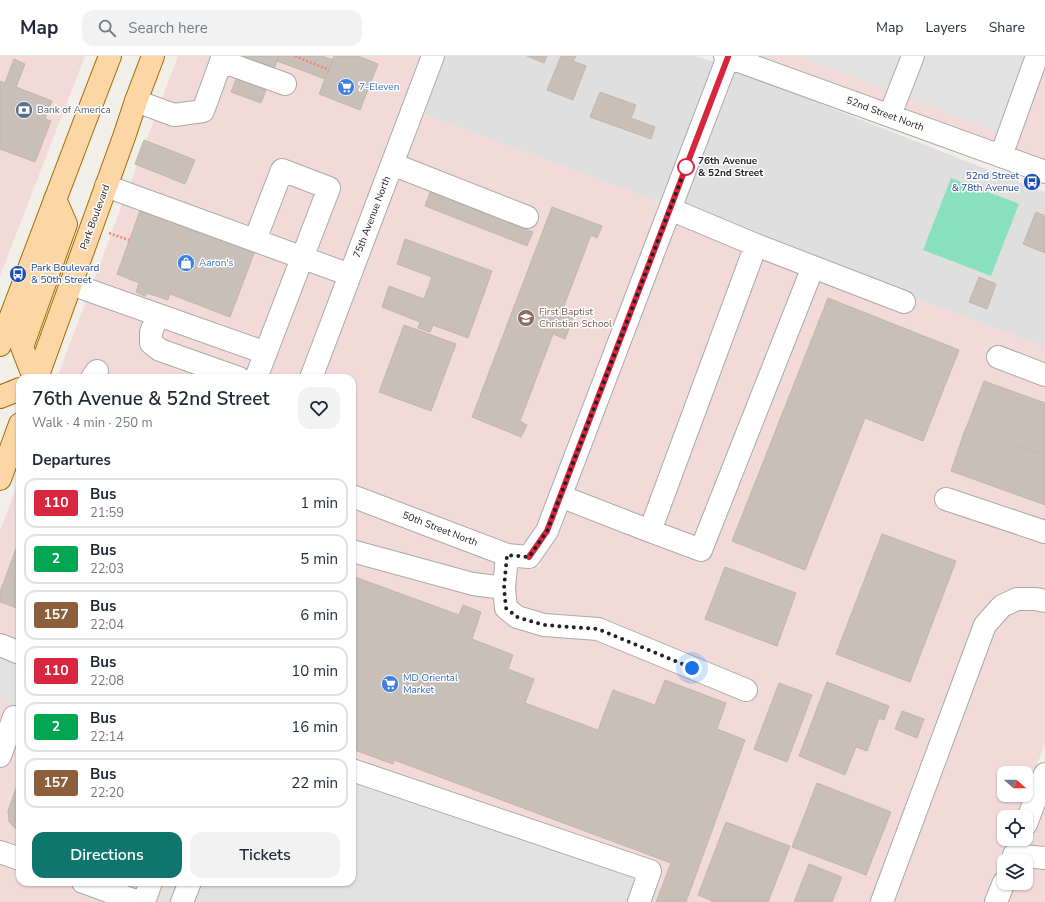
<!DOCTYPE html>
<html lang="en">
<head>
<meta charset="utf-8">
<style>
  :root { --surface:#fff; --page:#f2f2f3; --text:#1f2937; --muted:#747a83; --line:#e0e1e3; --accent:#0f766e }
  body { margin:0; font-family:"Nunito Sans",sans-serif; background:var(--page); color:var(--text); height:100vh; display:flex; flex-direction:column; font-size:15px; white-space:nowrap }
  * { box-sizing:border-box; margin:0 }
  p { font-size:13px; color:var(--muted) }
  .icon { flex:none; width:22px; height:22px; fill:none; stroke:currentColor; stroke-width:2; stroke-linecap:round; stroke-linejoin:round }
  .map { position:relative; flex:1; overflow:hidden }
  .details { position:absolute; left:16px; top:318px; width:340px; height:512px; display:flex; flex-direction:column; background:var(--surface); border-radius:12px; box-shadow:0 1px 3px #0004 }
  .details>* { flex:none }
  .badge { padding:0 8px; border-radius:3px; font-size:14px; line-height:26px }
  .needle { width:26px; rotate:111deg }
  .controls { position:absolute; left:997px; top:710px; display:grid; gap:8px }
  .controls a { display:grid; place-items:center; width:36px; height:36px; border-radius:8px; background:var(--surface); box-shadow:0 1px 3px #0004; font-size:20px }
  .you { position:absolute; width:20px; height:20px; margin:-10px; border:3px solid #fff; border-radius:50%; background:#1a73e8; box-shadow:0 0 0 6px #1a73e833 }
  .map>.badge { position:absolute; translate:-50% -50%; box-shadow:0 0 0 2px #fff }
  h2 { padding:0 16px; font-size:15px; line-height:36px }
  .round { display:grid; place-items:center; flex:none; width:42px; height:42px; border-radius:12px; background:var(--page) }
  .headline { display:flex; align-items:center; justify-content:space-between; height:68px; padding:0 16px }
  h1 { font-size:19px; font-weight:600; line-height:30px }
  .cta { display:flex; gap:8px; margin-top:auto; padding:8px 16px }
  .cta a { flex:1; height:46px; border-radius:12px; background:var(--accent); color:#fff; font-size:16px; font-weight:600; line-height:46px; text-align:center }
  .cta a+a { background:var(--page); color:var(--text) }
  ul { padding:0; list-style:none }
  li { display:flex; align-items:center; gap:12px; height:50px; margin:0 8px 6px; padding:0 8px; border:2px solid var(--line); border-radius:12px }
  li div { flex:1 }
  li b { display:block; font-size:15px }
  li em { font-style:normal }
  li .badge { min-width:44px; font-weight:700; text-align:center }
  header { display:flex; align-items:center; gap:24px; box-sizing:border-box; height:56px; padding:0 20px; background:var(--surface); border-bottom:1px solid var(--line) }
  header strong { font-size:19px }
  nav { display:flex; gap:22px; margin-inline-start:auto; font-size:14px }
  .search { width:280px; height:36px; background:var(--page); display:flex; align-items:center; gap:10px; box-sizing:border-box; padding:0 14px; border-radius:12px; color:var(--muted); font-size:15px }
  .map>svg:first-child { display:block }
  .residential { fill:#e0dfdf }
  .commercial { fill:#f2dad9 }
  .pitch { fill:#88e0be }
  .parking { fill:#e2e2e2 }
  .building { fill:#c7bfb8; stroke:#c4b6ab }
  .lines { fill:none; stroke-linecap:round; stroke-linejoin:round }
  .minor-casing { stroke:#a9a9a9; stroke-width:24 }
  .major-casing { stroke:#a06b00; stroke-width:24 }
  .path { stroke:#fa8072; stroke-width:2.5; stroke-dasharray:2 2; stroke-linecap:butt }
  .minor { stroke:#fff; stroke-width:22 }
  .major { stroke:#fcd6a4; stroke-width:22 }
  .line-casing { stroke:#fff; stroke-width:9 }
  .line { stroke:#d7263d; stroke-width:6 }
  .walk { stroke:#222; stroke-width:4; stroke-dasharray:0 7.2 }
  .stop-dot { fill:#fff; stroke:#d7263d; stroke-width:2 }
  .labels { text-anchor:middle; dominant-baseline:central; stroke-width:3; stroke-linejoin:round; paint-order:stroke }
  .shop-label { font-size:10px; fill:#366cbe; stroke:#fff; text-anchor:start }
  .service-label { font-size:10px; fill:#4e5e75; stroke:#fff; text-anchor:start }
  .street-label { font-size:10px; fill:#222; stroke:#fff }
  .stop-label { font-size:10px; font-weight:bold; fill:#222; stroke:#fff; text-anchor:start }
  .transit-label { font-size:10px; fill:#164399; stroke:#fff; text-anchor:end }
  .education-label { font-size:10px; fill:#785e54; stroke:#fff; text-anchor:start }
</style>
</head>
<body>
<header>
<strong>Map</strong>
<div class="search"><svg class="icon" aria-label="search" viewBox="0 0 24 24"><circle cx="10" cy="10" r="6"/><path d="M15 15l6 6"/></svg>Search here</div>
<nav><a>Map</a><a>Layers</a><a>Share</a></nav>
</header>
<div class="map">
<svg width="1045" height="846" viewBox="0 0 1045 846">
  <rect width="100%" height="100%" fill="#f2efe9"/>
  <path class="residential" d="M444,0H695L714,6L661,147L422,58Z
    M734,14L1045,136V291L681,155Z"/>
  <path class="commercial" d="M0,0H85L0,220Z
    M178,0H421L300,322H57Z
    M753,0H1045V106Z
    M422,58L661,147L537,470L524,491L509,489L352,430V322H323Z
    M681,155L1045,291V688L1026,737V717H1004V739H1025L1017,761H1004V783H1009L984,846H0V475L20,421V826H352V450L527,510L533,514L535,511H540V504Z
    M1045,748V846H1008L1015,827H1026V805H1023Z"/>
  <path class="pitch" d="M951,122L1019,148L991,220L923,194Z"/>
  <path class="parking" d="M798,0H1045L1018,84Z
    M0,586L20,593V651L0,644Z
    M352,713L639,817L629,846H160L167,826H352Z"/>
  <path class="building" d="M245,0H279L261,47L231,36Z
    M279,0H322L333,4L325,23L277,5Z
    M334,0H358L378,8L360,54L319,38Z
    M527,0H547L544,7Z
    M561,0H576L573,5L586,10L573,44L547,34Z
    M14,3L25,8L16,31L52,45L45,63L51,65L35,106L0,93V25L5,27Z
    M600,36L636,49L631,62L655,71L651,83L590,61Z
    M144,84L195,104L185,128L135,108Z
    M430,136L533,176L527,190L425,150Z
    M552,151L602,170L597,182L591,179L562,255L574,260L565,283L553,278L520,365L527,369L521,381L472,361Z
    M141,152L255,195L230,261L170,238L168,244L147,237L145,240L136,236L139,227L117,218Z
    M1036,156L1045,160V197L1023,188Z
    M405,183L492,215L468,282L433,269L430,276L418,272L420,266L382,251L389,230L424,243L432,221L397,208Z
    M979,221L996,228L987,253L969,246Z
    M828,242L959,294L923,385L865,362L805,514L732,485Z
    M404,269L456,288L431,355L379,336Z
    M984,325L1045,347V398L967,370Z
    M966,371L1045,399V449L951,415Z
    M882,478L956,505L910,626L836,598Z
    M20,482V553L0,546V536Z
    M725,511L796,537L777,590L705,563Z
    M352,520L459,559L463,549L481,556L472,583L513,599L508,613L534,623L525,647L598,674L613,634L655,649L665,624L726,647L717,673L745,684L686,846H656L671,807L394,704L393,708L352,693Z
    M827,626L889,650L884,664L879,662L867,695L856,691L845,719L799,700Z
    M779,627L812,639L787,706L754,693Z
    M902,655L924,663L917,682L895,673Z
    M20,721V775L17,774L9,766L8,755Z
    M817,727L891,756L866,819L792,791Z
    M726,766L790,790L768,846H714L698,839Z
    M809,808L842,821L832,846H794Z"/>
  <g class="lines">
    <defs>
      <path id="minor" d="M725,0L1045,116
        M221,5L285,28
        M136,45L174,59L203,55L223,0
        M890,59L913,0
        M1001,100L1037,0
        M392,108L527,161
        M106,130L350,219
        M255,184L282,114L329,132L256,322
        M756,189L904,246
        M71,228L266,297
        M158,259L151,276V287L160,294L239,322
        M998,301L1045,319
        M92,322L97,315
        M311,322L433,0
        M352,440L507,499L529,501L547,475L728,1
        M560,440L650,475L756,189L670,153
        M946,443L1045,476
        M650,475L701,494L813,211
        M352,495L473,528L504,532
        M507,499L504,532L506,552L517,561L544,569L598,573L746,634
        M0,589L20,597
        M0,700L14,661
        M352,714L650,815L639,846
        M1026,768L1045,718
        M0,796L20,803
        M1014,799L1045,802
        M83,826L139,846
        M144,846L151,826
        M182,846L190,826
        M882,846L883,843L985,569L1002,550L1017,543H1036L1045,545
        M996,846L1004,826"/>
      <path id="major" d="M0,289L85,65L110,0
        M34,322L22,291L66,168L55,143
        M37,322L124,81L136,45L153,0
        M0,341L20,333
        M0,423L20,368"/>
    </defs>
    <use href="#minor" class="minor-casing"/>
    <use href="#major" class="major-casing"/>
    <path class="path" d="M295,0L329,14
      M109,177L129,184"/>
    <use href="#minor" class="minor"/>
    <use href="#major" class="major"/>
  </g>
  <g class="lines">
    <defs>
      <path id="line" d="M529,501L547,475L728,1"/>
    </defs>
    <use href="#line" class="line-casing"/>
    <use href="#line" class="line"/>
    <path class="walk" d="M686,111L547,475L529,501L507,499L504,532L506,552L517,561L544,569L598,573L692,612"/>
  </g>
  <defs>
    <symbol id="supermarket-disc" viewBox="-11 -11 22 22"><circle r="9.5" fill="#3f7fe0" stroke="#fff"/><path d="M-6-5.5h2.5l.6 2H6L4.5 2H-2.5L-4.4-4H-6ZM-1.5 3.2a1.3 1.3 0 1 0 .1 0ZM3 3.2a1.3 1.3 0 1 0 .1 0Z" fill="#fff"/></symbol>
    <symbol id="bank-disc" viewBox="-11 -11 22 22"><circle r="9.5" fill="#5c6f8a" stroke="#fff"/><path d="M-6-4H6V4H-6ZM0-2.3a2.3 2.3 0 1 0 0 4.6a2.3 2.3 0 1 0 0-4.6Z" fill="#fff"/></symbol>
    <symbol id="bus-disc" viewBox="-11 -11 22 22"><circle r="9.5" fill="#1a4fb4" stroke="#fff"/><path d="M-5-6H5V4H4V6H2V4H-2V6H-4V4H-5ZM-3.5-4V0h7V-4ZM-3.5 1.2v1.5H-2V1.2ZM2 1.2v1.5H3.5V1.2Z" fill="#fff"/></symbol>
    <symbol id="shop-disc" viewBox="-11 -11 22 22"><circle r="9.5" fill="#3f7fe0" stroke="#fff"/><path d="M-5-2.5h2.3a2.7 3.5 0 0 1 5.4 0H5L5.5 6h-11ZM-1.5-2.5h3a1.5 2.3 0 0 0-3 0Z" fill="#fff"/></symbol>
    <symbol id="school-disc" viewBox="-11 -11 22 22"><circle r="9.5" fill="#8d6e63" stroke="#fff"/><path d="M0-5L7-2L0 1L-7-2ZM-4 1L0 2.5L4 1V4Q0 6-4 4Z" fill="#fff"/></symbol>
  </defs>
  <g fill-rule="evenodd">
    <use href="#supermarket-disc" x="336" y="21" width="20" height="20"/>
    <use href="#bank-disc" x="14" y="44" width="20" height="20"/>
    <use href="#bus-disc" x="1022" y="116" width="20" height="20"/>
    <use href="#shop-disc" x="176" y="197" width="20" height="20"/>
    <use href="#bus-disc" x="8" y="208" width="20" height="20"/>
    <use href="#school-disc" x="516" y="252" width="20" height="20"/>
    <use href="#supermarket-disc" x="380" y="618" width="20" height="20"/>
  </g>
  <circle class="stop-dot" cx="686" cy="111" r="8"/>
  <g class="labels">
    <g class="shop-label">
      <text x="359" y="31">7-Eleven</text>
      <text x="199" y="207">Aaron's</text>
      <text x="403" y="622">MD Oriental<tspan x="403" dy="12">Market</tspan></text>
    </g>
    <g class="service-label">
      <text x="37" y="54">Bank of America</text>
    </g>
    <g class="street-label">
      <text transform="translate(885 58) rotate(20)">52nd Street North</text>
      <text transform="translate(95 161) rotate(-70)">Park Boulevard</text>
      <text transform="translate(372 161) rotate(-69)">75th Avenue North</text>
      <text transform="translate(440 473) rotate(21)">50th Street North</text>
    </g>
    <g class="stop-label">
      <text x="698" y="105">76th Avenue<tspan x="698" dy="12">&amp; 52nd Street</tspan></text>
    </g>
    <g class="transit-label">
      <text x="1019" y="120">52nd Street<tspan x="1019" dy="12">&amp; 78th Avenue</tspan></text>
      <text x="31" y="212" text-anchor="start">Park Boulevard<tspan x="31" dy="12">&amp; 50th Street</tspan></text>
    </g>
    <g class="education-label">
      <text x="539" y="256">First Baptist<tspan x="539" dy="12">Christian School</tspan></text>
    </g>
  </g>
</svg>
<div class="controls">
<a><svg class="needle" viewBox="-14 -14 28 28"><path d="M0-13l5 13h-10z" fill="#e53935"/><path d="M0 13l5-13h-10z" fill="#747a83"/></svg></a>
<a><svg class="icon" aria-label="locate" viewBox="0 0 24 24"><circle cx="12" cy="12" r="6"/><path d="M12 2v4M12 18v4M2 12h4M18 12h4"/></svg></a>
<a><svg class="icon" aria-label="layers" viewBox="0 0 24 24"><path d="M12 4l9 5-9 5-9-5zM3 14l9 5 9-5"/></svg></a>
</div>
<div class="you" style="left:692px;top:612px"></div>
<section class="details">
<div class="headline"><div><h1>76th Avenue &amp; 52nd Street</h1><p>Walk · 4 min · 250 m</p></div><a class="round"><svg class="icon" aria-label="heart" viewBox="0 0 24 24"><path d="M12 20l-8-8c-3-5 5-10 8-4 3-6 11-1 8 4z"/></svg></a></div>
<h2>Departures</h2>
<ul>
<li><span class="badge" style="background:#d7263d;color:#fff">110</span><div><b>Bus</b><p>21:59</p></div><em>1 min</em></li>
<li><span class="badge" style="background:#00a651;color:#fff">2</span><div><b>Bus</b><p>22:03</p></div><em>5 min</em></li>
<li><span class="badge" style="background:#8b5e3c;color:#fff">157</span><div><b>Bus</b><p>22:04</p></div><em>6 min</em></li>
<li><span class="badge" style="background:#d7263d;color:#fff">110</span><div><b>Bus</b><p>22:08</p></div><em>10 min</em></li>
<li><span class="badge" style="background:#00a651;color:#fff">2</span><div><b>Bus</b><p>22:14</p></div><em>16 min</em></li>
<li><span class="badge" style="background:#8b5e3c;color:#fff">157</span><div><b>Bus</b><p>22:20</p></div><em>22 min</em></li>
</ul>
<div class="cta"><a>Directions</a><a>Tickets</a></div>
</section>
</div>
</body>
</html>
